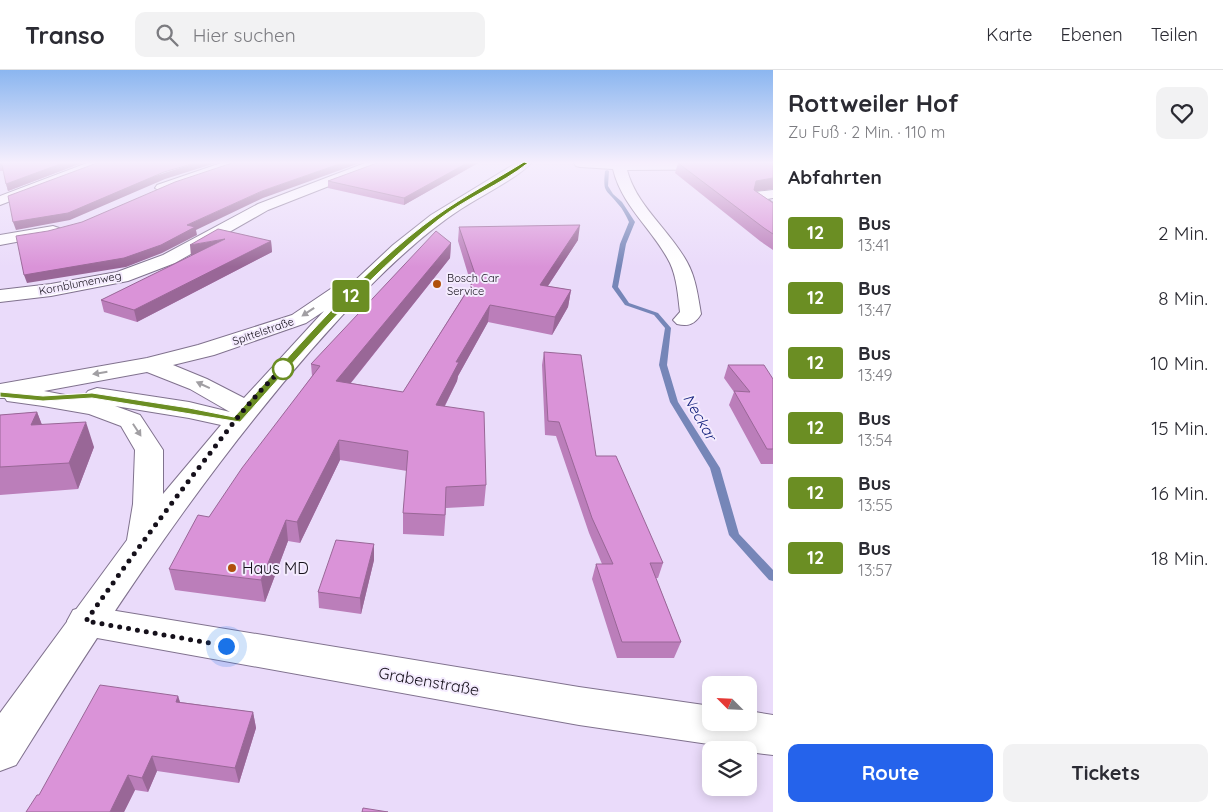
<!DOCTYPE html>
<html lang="de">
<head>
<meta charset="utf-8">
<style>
  :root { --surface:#fff; --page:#f2f2f3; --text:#2b2b33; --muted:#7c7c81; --line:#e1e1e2; --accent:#2563eb }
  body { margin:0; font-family:Quicksand,sans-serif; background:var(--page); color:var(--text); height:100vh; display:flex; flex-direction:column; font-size:19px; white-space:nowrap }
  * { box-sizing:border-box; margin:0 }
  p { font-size:16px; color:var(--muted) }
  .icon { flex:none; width:28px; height:28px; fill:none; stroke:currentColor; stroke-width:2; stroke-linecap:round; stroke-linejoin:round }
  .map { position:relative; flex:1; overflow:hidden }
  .panel { display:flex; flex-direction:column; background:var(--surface); width:450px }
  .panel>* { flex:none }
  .badge { padding:0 10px; border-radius:4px; font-size:18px; line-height:32px }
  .needle { width:32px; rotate:294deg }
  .tools { position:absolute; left:702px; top:606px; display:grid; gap:10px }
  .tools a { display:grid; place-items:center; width:55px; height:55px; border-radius:10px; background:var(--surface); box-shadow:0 2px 12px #0003; font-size:25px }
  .you { position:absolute; width:25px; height:25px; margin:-12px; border:4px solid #fff; border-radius:50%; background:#1a73e8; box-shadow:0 0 0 8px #1a73e833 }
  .map>.badge { position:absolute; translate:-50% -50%; box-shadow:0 0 0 2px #fff }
  h2 { padding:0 15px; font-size:19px; line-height:45px }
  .round { display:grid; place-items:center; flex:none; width:52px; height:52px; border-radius:10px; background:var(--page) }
  .overview { display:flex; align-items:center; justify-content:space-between; height:85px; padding:0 15px }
  h1 { font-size:24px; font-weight:700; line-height:38px }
  .action { display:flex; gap:10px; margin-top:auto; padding:10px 15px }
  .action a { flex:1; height:58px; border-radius:10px; background:var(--accent); color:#fff; font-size:20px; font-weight:700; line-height:58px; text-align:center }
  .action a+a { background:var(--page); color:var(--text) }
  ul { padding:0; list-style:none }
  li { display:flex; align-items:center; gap:15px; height:65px; padding:0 15px }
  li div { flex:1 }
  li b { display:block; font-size:19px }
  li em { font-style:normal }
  li .badge { min-width:55px; font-weight:700; text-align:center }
  header { display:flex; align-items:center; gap:30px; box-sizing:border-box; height:70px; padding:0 25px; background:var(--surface); border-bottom:1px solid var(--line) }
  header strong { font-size:24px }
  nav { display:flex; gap:28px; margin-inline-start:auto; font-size:18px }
  .search { width:350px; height:45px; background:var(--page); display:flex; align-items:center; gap:12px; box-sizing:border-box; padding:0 18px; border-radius:10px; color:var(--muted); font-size:19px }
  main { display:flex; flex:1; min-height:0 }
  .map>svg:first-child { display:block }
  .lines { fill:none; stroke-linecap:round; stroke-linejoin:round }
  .stream { fill:#7686b8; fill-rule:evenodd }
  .minor-casing { stroke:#80728e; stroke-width:2 }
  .secondary-casing { stroke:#80728e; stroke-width:2 }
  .minor { fill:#fff; fill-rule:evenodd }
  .secondary { fill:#fff; fill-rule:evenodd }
  .wall { fill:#bb7eba }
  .shaded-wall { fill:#996797 }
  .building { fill:#da93d8; stroke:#996797 }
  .oneway { fill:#a19fa3 }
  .line { fill:#6b8e23; stroke:#fff }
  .walk { stroke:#15101a; stroke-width:5; stroke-dasharray:0 9 }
  .poi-dot { fill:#b04f0b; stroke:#f4ebfe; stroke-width:2 }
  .stop-dot { fill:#fff; stroke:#6b8e23; stroke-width:2.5 }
  .labels { text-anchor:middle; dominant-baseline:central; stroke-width:4; stroke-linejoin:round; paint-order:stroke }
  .far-poi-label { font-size:11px; fill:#15101a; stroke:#f4ebfe; text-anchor:start }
  .far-street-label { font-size:11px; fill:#15101a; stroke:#f4ebfe }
  .water-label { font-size:15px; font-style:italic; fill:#12207c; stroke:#f4ebfe }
  .near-poi-label { font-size:16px; fill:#15101a; stroke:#f4ebfe; text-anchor:start }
  .near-street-label { font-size:16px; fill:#15101a; stroke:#f4ebfe }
</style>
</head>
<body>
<header>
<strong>Transo</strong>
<div class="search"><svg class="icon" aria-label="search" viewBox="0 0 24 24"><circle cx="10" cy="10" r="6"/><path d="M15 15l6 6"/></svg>Hier suchen</div>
<nav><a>Karte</a><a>Ebenen</a><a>Teilen</a></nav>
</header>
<main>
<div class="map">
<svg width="773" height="742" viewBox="0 0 773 742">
  <rect width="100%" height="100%" fill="#eadbfa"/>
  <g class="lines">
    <path class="stream" d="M607,100L609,101L608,116L613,124L622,132L635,152L626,174L618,217L629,233L658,243L671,258L667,295L678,332L720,398L739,464L773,500V511L769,510L729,465L710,398L670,332L659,295L665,258L654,245L625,235L612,217L620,174L629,152C626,146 623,139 618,134C605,118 603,123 605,101Z"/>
    <defs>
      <path id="minor" d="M87,93H104L102,96L0,135V126Z
        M221,93H239L237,96L167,121L162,122L155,118L157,115Z
        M365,93H382L380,96L268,140L175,193L128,211L51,226L0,232V220L51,214L117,202L163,185L258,134Z
        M574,93H773V99L627,100C637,137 669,159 687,192C696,208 698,227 701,244C695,254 688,257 677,254L673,250L680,242C678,226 677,208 670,193C653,159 622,137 613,99L580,97L576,96Z
        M773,120V128L767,129L773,133V145L768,143L752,130L754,122Z
        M53,156L59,158L61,161L59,164L0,175V165Z
        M86,536L579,617L711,636V652H749V641L773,645V685L749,682V680L579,655L86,566L73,562L67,551L73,540Z"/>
      <path id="secondary" d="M516,93H531C521,106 477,128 461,139C427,161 397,189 369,217C231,360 121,527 16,695L0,701V643L127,470L133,434L135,380L121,356L89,344L43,336L7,331L5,328H0V314L147,288L198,275L292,245L332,218L339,216L346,219L393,175L431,145ZM324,241L244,328L207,309L173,295L214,285L306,253ZM147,302L190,319L230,342L189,332L97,318L88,321L84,326L86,329L44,321ZM115,336L189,348L221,355L163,424V380L140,345Z"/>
    </defs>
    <use href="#minor" class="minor-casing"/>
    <use href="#secondary" class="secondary-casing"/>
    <use href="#minor" class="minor"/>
    <use href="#secondary" class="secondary"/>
  </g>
  <path class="wall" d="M0,93H82L8,121L3,101H0Z
    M377,93H478L404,135L328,118V111Z
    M678,93L773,119L756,121L773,133V180L760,171L675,103Z
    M459,157L578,170L548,216L571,220L568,237L552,265L488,252L458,306L457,311L445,336L486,415L484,436L446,438L444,466L403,464V443L407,401L340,390L300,473L288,471L265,532L175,520L169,499L209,447L312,306L311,294L451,173L450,188L351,313L403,322L471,214L458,171Z
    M271,171L272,182L137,252L104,242L101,230Z
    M544,282L596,386L663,493L658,508H656L681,572L674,588H617L592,509L596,494H602L589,463L556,366L545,365L542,295Z
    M728,295L773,309V394H761L729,335L734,322L724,308Z
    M37,342L42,355L94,377L78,419L0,425V345Z
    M374,474V490L361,544L319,538L318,522Z
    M178,626L180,632L253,642L256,658L239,713L157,701L148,722L135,720L124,742H26L39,725Z"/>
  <path class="shaded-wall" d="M63,93H82L8,121L6,114Z
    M195,93H216L165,109L70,150L16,160L13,152Z
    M342,93H360L263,128L196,160L197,165L162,183L126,197L27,213L24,205L187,155L262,121Z
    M467,93H478L404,135V128Z
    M773,108V119L752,122L756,111Z
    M580,155L578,170L538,231L540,215Z
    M225,169L191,186L190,175Z
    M271,171L272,182L137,252L134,240Z
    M451,173L450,188L337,330L336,311Z
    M571,220L568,237L552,265L555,247Z
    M490,235L488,252L458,306L457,311L435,355L436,335L456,292Z
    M37,342L47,368L31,355Z
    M86,352L94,377L78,419L69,393Z
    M339,370L340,390L300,473L297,452Z
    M286,450L288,471L265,532L261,510Z
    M374,474V490L361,544L360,528Z
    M178,626L183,642L176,632Z
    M253,642L256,658L239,713L235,698Z
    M152,686L157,701L148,722L142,708Z
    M128,705L135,720L124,742H110Z"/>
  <path class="building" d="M0,93H63L6,114L2,95H0Z
    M97,93H195L164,102L68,143L13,152L8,126Z
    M232,93H342L262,121L187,155L195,157L161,175L124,188L24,205L16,166L48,161L82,152L175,112Z
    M377,93H467L404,128L328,111Z
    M678,93H773V108L756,111L754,120L773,133V164L764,158Z
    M580,155L540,215L571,220L555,247L490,235L456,292H459L436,335L484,342L486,415L446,417L445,445L403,443L408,381L339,370L297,452L286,450L261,510L169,499L198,445L209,447L242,398L320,296L311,294L436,161L451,173L336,311L403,322L476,207L459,157Z
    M218,159L271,171L134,240L101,230L225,169L190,175Z
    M544,282L581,285L596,386H616L663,493H650L681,572H622L596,494H613L592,448L559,352L548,351Z
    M728,295H764L773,309V379H767L734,321L750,322Z
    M37,342L31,355L86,352L69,393L0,397V345Z
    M336,470L374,474L360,528L318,522Z
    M100,615L178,626L176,632L253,642L235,698L152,686L142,708L128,705L110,742H26L37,725H39Z
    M363,738L388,742H362Z"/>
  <defs><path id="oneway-solid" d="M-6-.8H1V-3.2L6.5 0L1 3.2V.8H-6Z" transform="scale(1.25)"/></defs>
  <g class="oneway">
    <use href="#oneway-solid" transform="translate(308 242) rotate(146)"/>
    <use href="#oneway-solid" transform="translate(100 303) rotate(171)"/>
    <use href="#oneway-solid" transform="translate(203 315) rotate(-155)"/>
    <use href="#oneway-solid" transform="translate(137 360) rotate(57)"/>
  </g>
  <linearGradient id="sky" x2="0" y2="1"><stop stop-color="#8bb6f0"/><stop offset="0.47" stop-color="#f6effd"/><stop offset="1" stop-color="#f6effd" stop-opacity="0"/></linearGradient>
  <rect width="773" height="197" fill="url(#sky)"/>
  <path class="line" d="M524,92L528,93C500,115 466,128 438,150C364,209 303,282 240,352L92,328L43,331L0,327V322L43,326L92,323L189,338L234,347C296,280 362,199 436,146C464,126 495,110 524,92Z"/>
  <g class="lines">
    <path class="walk" d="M226,576L86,551C124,497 163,444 204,391C228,360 253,325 283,299"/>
  </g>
  <g class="poi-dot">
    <circle cx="437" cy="214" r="5"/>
    <circle cx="232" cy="498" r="5"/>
  </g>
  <circle class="stop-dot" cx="283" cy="299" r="10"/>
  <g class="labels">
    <g class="far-poi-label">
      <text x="447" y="208">Bosch Car<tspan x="447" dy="13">Service</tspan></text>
    </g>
    <g class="far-street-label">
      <text transform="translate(80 213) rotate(-11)">Kornblumenweg</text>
      <text transform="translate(263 261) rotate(-19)">Spittelstraße</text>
    </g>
    <g class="water-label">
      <text transform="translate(700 347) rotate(60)">Neckar</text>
    </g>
    <g class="near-poi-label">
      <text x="242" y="498">Haus MD</text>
    </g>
    <g class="near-street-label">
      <text transform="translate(429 611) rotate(10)">Grabenstraße</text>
    </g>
  </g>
</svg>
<div class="tools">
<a><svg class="needle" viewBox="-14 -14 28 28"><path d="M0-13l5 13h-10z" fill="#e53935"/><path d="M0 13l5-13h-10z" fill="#7c7c81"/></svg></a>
<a><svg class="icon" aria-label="layers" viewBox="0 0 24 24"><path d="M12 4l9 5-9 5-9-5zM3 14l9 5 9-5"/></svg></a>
</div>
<div class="you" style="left:226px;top:576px"></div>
<b class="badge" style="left:351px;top:226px;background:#6b8e23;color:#fff">12</b>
</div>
<section class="panel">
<div class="overview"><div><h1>Rottweiler Hof</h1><p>Zu Fuß · 2 Min. · 110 m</p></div><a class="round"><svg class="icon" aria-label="heart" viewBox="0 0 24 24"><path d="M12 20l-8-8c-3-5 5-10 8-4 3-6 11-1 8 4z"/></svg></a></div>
<h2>Abfahrten</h2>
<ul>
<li><span class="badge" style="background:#6b8e23;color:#fff">12</span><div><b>Bus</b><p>13:41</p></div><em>2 Min.</em></li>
<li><span class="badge" style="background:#6b8e23;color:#fff">12</span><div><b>Bus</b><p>13:47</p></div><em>8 Min.</em></li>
<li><span class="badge" style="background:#6b8e23;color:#fff">12</span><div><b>Bus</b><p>13:49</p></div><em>10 Min.</em></li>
<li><span class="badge" style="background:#6b8e23;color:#fff">12</span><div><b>Bus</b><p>13:54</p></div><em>15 Min.</em></li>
<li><span class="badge" style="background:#6b8e23;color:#fff">12</span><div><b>Bus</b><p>13:55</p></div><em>16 Min.</em></li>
<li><span class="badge" style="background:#6b8e23;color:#fff">12</span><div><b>Bus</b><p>13:57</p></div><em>18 Min.</em></li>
</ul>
<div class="action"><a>Route</a><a>Tickets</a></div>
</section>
</main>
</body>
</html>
